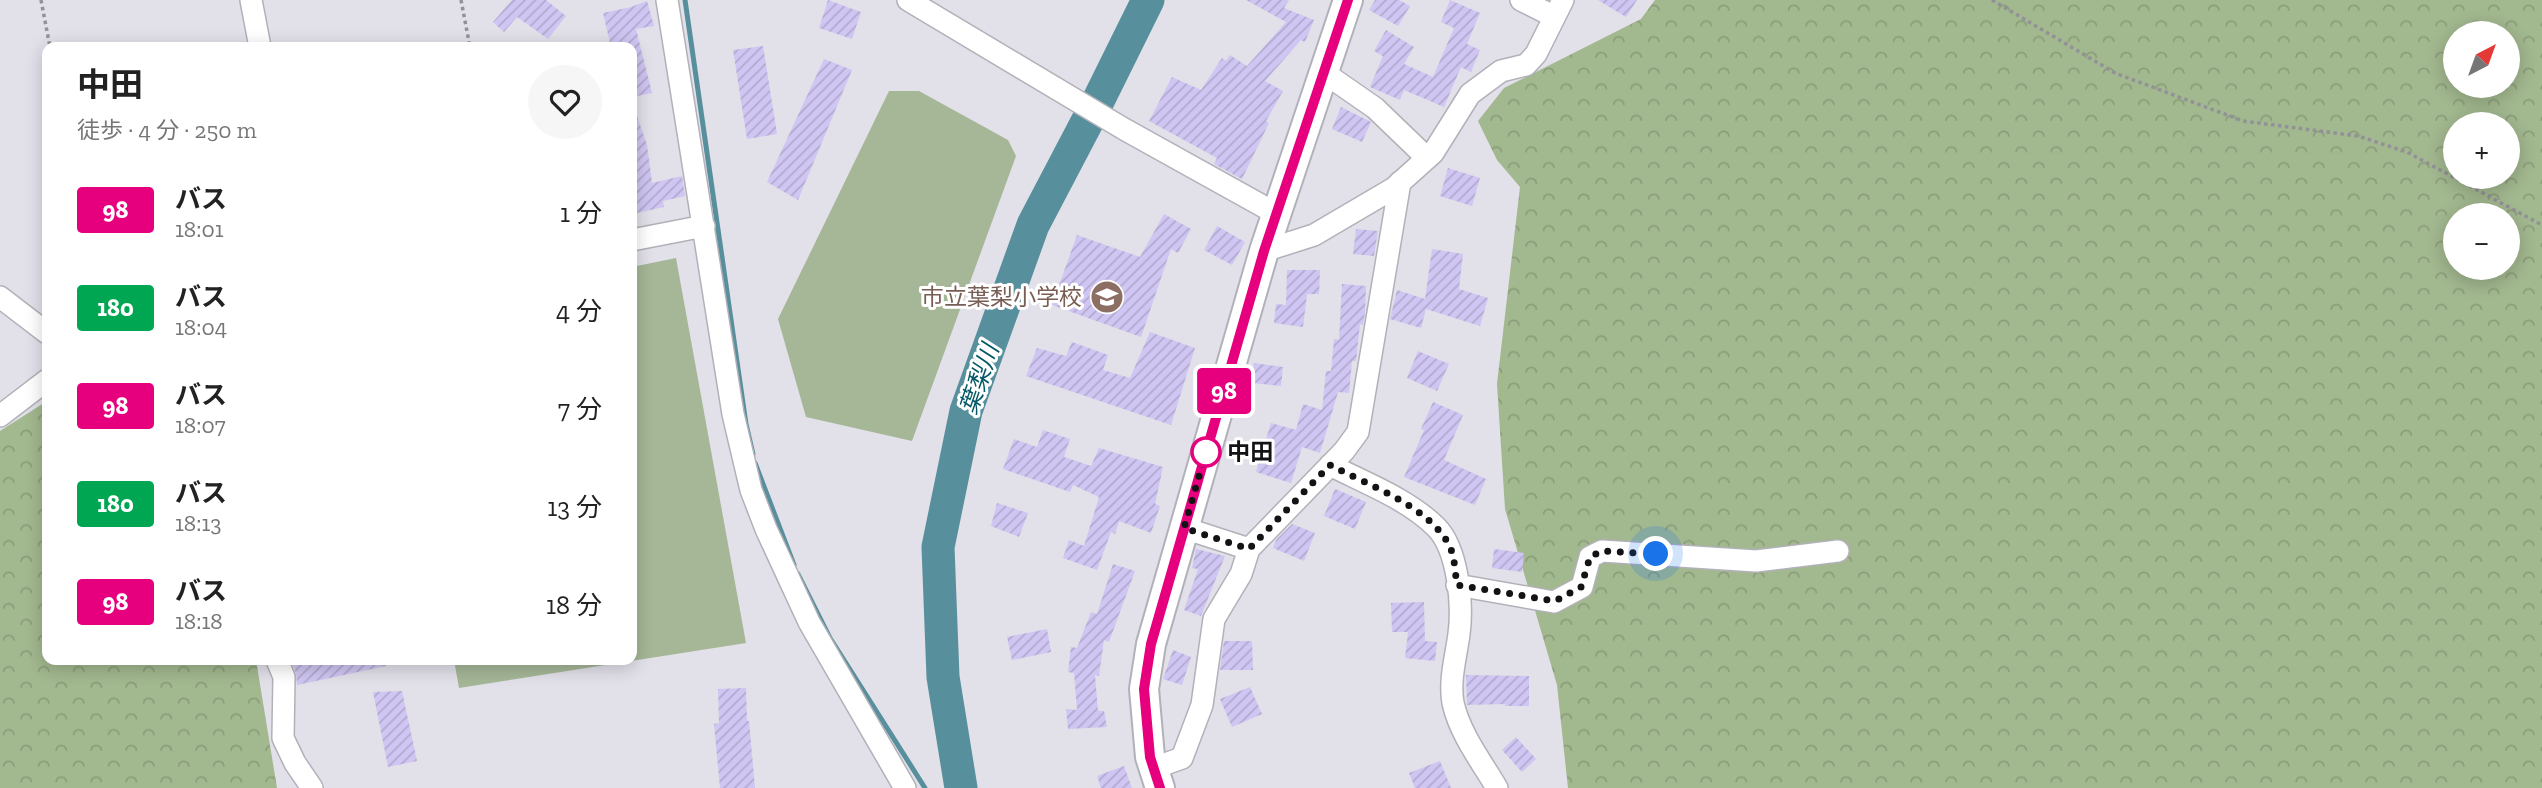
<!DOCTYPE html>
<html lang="ja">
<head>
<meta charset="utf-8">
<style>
  :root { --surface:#fff; --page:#f6f6f6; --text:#222; --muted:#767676 }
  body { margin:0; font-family:"Zilla Slab","Noto Sans JP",serif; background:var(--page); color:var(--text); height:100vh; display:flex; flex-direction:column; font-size:26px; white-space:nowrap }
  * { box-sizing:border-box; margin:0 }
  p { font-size:23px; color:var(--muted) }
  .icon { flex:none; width:38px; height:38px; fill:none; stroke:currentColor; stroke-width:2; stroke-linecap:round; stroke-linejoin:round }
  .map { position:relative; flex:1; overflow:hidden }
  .sheet { position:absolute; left:42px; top:42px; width:595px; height:623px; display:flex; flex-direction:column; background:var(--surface); border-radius:14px; box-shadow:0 4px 18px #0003 }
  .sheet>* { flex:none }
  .badge { padding:0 14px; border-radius:5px; font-size:24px; line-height:46px }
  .needle { width:46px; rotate:41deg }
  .controls { position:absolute; left:2443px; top:21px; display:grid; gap:14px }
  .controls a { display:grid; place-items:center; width:77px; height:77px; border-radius:50%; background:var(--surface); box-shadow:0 4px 18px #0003; font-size:35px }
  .you { position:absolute; width:35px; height:35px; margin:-18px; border:5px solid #fff; border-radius:50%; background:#1a73e8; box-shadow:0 0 0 10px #1a73e833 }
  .map>.badge { position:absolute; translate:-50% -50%; box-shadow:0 0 0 4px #fff }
  .round { display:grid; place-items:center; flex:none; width:74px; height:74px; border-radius:37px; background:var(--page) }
  .overview { display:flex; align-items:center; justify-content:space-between; height:119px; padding:0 35px }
  h1 { font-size:33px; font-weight:700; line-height:52px }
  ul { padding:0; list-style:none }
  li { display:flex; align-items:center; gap:21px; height:98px; padding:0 35px }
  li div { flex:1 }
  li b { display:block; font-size:26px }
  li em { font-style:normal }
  li .badge { min-width:77px; font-weight:700; text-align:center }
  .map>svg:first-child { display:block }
  .green { fill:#a5b797 }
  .forest { fill:url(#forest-crowns); fill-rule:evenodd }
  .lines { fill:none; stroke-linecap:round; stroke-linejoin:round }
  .stream { stroke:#578f9c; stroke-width:5 }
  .river { stroke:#578f9c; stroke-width:33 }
  .building { fill:url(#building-hatch) }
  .minor-casing { stroke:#b2b1b9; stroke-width:24 }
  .major-casing { stroke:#b2b1b9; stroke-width:32 }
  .path { stroke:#929197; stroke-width:3.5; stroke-dasharray:3.5 3.5; stroke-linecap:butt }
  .minor { stroke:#fff; stroke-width:21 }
  .major { stroke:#fff; stroke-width:28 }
  .line-casing { stroke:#fff; stroke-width:16 }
  .line { stroke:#e6007e; stroke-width:10 }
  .walk { stroke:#131215; stroke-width:7; stroke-dasharray:0 12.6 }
  .stop-dot { fill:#fff; stroke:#e6007e; stroke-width:3.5 }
  .labels { text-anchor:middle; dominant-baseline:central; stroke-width:6; stroke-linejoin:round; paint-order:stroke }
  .education-label { font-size:23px; fill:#785e54; stroke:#fff; text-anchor:end }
  .stop-label { font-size:23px; font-weight:bold; fill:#131215; stroke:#fff; text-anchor:start }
  .water-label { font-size:24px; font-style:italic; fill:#045867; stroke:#fff }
</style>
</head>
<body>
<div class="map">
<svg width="2542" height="788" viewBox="0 0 2542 788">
  <defs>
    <pattern id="forest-crowns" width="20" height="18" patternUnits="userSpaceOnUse" patternTransform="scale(1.75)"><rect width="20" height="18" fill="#a2b88f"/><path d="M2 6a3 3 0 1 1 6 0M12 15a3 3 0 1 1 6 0" fill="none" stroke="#8b9d7a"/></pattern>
    <pattern id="building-hatch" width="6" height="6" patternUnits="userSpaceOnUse" patternTransform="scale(1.75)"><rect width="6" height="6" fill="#d0c6f3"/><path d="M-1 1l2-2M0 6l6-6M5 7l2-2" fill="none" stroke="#b2a9cf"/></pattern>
  </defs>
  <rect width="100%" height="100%" fill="#e2e0e9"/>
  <path class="green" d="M889,91H919L1008,140L1016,156L912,441L806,417L778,319Z
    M676,258L746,643L459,688L454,660H632V267Z"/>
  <path class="forest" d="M1655,0H2542V788H1568L1557,685L1505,509L1497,384L1520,187L1497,160L1478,121L1504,88L1641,19ZM2455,33H2508V86H2455ZM2455,124H2508V177H2455ZM2455,215H2508V268H2455Z
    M47,401V660H256L277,788H0V431Z"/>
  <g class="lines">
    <path class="stream" d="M685,0L746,424L753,454
      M755,463L794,565
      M798,574L830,638L925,788"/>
    <path class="river" d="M961,788L943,677L938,547L966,411L1033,225L1098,101L1148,0"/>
  </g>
  <path class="building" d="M512,0H546L566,16L548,39L517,17L504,32L493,22Z
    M828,0L861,12L852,39L819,28Z
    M1246,0H1289L1284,8L1314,20L1305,42L1301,40L1265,81L1283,91L1266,121L1269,123L1242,179L1214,164L1217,158L1149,121L1172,77L1201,90L1222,58L1226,61L1230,55L1247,66L1286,22Z
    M1375,0H1399L1410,6L1398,26L1369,10Z
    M1450,0L1480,13L1467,44L1480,50L1471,72L1461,67L1444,107L1404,90L1400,100L1370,87L1383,56L1374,51L1386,30L1414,47L1404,64L1433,77L1454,28L1441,22Z
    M1598,0H1637L1626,17Z
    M647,1L654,26L636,29L652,93L632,97V47H611L603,13L631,7Z
    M763,46L777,134L747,139L733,50Z
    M824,59L852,70L798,200L767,182Z
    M1341,107L1371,122L1362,142L1332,129Z
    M632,113H636L647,145L652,183L682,176L685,196L663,201L664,207L632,214Z
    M1448,168L1480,178L1472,206L1440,196Z
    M1164,214L1191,229L1178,253L1171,249L1141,337L1052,305L1077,235L1140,257Z
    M1217,226L1245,242L1232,265L1204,250Z
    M1356,229L1378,231L1374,256L1353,254Z
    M1432,249L1463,254L1459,289L1488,298L1480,326L1426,309L1421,328L1390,319L1397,290L1425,299Z
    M1287,270H1320L1319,294H1307L1303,327L1274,323L1276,304L1286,305Z
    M1342,284L1366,286L1365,312L1363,325L1360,324L1356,361H1352L1349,393L1338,392L1320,453L1302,447L1291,483L1256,472L1271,423L1296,430L1303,404L1322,410L1326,371H1331L1334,339L1339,340Z
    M1150,332L1195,348L1171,425L1026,376L1037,348L1066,356L1072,342L1108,355L1103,370L1130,378Z
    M1418,351L1449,364L1437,391L1407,378Z
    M1254,363L1283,367L1281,386L1252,383Z
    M1433,402L1463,415L1444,460L1486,479L1475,505L1404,477L1424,430L1421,429Z
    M1043,430L1070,439L1064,457L1091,466L1099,448L1163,467L1155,504L1160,506L1151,533L1119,521L1115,534L1111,532L1097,570L1063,558L1069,540L1084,546L1099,497L1073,485L1070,492L1003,469L1014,439L1037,447Z
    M1335,489L1366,502L1355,529L1324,516Z
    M997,503L1028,513L1019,537L991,526Z
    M1292,524L1315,533L1304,561L1273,548L1276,540Z
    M1196,549L1225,556L1201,616L1184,610L1198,569L1192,568Z
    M1494,549L1524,553L1522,572L1492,568Z
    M1113,564L1135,571L1109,642L1104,640L1099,676L1095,675L1098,711H1104L1107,727L1068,729L1066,709L1077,710L1074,673L1068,672L1071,647L1077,648L1091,612L1097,614Z
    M1424,602L1425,641L1437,642L1435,661L1405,658L1408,632H1392L1391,603Z
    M1047,629L1051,652L1012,660L1007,637Z
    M1224,641H1252L1253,670H1220Z
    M1173,650L1191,657L1182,685L1163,679Z
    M291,660H385L386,666L297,685L296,673Z
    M1466,675L1529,676V706H1505V704L1467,705Z
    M1250,687L1262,714L1232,727L1220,699Z
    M746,688L747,721H749L755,788H720L714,724L719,723L718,689Z
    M402,691L417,761L388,767L373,692Z
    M1516,737L1536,759L1522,772L1502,750Z
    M1440,761L1451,788H1415L1409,773Z
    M1124,766L1132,788H1101L1097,776Z"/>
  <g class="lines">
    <defs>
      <path id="minor" d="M251,0L260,47
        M667,0L733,414L751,490L766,529L809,622L905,788
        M908,0L1124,129L1277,214
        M1521,0L1553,16
        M1323,72L1375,108L1427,158
        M632,240L704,226
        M1264,251L1314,235L1394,188L1433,153L1470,94L1501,71L1526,65L1536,54L1563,0
        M0,297L47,333
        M0,416L47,380
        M1330,465C1365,483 1408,499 1436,527C1458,549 1463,604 1459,634C1456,657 1449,680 1453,703C1460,734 1481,761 1497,788
        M1184,528L1249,549L1344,451L1358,432L1400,182
        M1457,585L1554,602L1582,587L1590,557L1602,551L1756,561L1838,551
        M277,660L284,677L283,738L295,763L312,788
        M1154,768L1182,758L1202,705L1214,619L1241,574L1249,549"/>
      <path id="major" d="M1160,788L1150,757L1144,689L1151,644L1264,251L1348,0"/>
    </defs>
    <use href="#minor" class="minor-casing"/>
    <use href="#major" class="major-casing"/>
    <path class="path" d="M41,0L50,47
      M461,0L470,47
      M1992,0L2115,73L2243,121L2358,136L2407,152L2542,225"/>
    <use href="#minor" class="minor"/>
    <use href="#major" class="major"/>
  </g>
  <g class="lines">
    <defs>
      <path id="line" d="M1160,788L1150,757L1144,689L1151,644L1264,251L1348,0"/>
    </defs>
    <use href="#line" class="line-casing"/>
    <use href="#line" class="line"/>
    <path class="walk" d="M1206,452L1184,528L1249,549L1330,465C1368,485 1431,507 1450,547C1455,558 1455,573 1457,585L1555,601L1581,587L1590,557L1602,551L1656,554"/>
  </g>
  <defs>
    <symbol id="school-disc" viewBox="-11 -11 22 22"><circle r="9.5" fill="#8d6e63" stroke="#fff"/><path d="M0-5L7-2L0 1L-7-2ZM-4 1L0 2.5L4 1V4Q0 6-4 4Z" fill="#fff"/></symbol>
  </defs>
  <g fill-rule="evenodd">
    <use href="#school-disc" x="1088" y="278" width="38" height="38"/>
  </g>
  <circle class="stop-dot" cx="1206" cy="452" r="14"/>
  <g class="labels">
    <g class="education-label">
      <text x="1082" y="297">市立葉梨小学校</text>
    </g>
    <g class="stop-label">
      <text x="1227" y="452">中田</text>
    </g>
    <g class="water-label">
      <text transform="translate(979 379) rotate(-71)">葉梨川</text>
    </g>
  </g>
</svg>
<div class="controls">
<a><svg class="needle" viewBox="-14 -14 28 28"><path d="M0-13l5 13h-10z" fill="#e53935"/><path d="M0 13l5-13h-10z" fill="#767676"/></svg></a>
<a>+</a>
<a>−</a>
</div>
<div class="you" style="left:1656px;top:554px"></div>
<b class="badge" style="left:1224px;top:391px;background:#e6007e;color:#fff">98</b>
<section class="sheet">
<div class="overview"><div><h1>中田</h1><p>徒歩 · 4 分 · 250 m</p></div><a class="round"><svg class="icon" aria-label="heart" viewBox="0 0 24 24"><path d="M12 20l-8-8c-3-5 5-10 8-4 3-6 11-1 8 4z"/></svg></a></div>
<ul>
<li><span class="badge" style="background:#e6007e;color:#fff">98</span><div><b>バス</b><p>18:01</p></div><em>1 分</em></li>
<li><span class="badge" style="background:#00a651;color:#fff">180</span><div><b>バス</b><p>18:04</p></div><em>4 分</em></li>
<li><span class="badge" style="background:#e6007e;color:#fff">98</span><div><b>バス</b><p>18:07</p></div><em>7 分</em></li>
<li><span class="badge" style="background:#00a651;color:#fff">180</span><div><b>バス</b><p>18:13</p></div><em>13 分</em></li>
<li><span class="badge" style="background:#e6007e;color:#fff">98</span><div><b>バス</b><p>18:18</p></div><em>18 分</em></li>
</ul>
</section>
</div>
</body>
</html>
